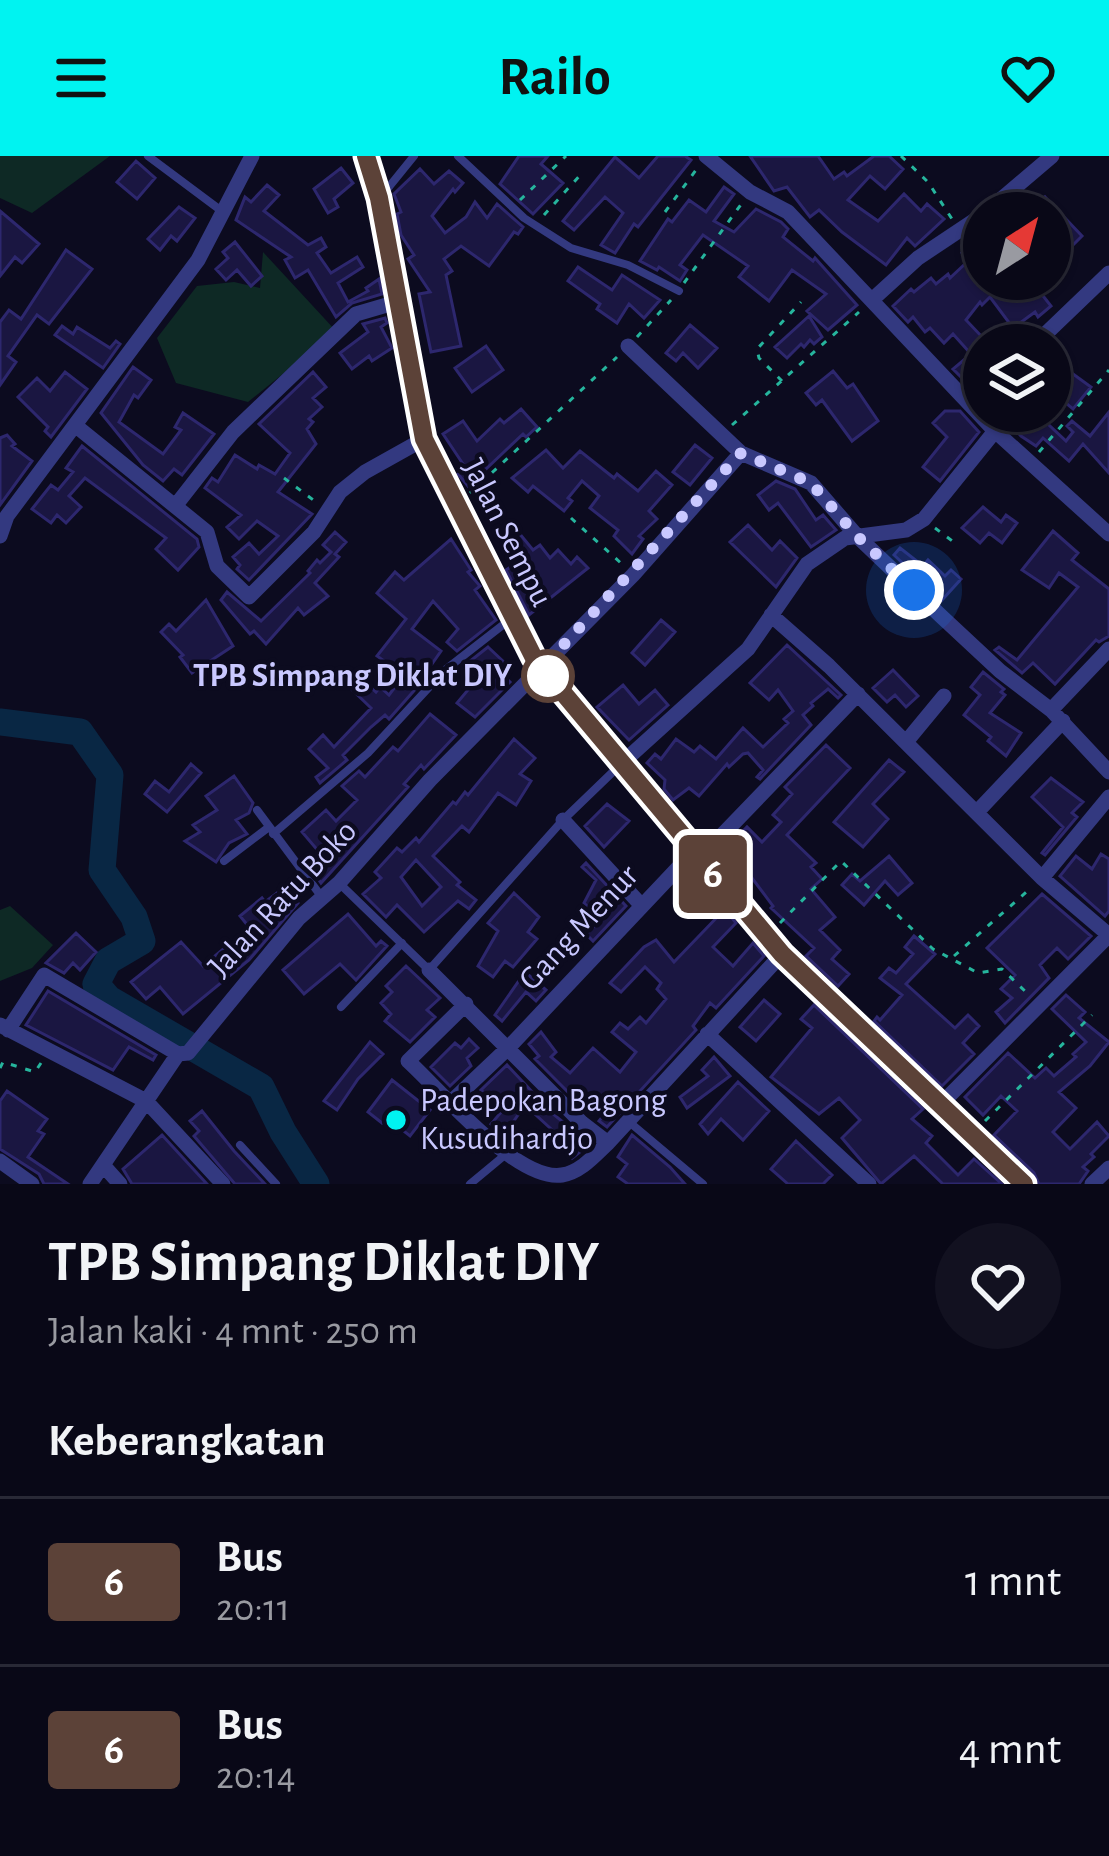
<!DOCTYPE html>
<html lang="id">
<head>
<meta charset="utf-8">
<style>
  :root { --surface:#090817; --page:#121120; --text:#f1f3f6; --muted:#999aa1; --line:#292936; --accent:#00f3f1 }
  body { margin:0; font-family:"Alegreya Sans",sans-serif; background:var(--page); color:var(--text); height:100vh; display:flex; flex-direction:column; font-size:45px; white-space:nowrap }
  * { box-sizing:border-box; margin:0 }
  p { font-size:39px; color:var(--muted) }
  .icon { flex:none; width:66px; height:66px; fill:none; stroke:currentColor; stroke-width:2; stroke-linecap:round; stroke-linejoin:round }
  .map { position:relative; height:1028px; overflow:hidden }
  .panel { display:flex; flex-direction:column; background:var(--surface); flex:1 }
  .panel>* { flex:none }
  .badge { padding:0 24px; border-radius:9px; font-size:42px; line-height:78px }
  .needle { width:78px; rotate:36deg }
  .controls { position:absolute; left:963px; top:36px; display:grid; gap:24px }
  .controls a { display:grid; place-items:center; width:108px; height:108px; border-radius:50%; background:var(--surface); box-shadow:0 3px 9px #0004,0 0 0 3px var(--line); font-size:60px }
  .you { position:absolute; width:60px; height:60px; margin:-30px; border:9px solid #fff; border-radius:50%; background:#1a73e8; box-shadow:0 0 0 18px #1a73e833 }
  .map>.badge { position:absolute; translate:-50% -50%; box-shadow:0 0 0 6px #fff }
  h2 { padding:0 48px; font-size:45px; line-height:108px }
  .round { display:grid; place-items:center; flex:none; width:126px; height:126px; border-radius:63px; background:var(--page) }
  .head { display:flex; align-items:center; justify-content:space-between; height:204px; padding:0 48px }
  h1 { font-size:57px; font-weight:700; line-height:90px }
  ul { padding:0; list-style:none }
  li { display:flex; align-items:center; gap:36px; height:168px; padding:0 48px; border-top:3px solid var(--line) }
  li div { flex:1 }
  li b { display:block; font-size:45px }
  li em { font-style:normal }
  li .badge { min-width:132px; font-weight:700; text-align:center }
  header { display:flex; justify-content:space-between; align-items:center; height:156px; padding:0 48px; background:var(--accent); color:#111; font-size:54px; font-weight:700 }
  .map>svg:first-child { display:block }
  .green { fill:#0e2925 }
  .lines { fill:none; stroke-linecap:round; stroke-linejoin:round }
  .river { stroke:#092744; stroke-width:27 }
  .building { fill:#1a1641; stroke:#2d276e; stroke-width:3; fill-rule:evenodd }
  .path { stroke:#26b59d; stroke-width:3; stroke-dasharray:6 9; stroke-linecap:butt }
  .service { stroke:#333980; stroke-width:8 }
  .minor { stroke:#333980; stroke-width:15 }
  .secondary { stroke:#5f6dff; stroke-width:21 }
  .line-casing { stroke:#fff; stroke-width:27 }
  .line { stroke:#5c4238; stroke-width:18 }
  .walk { stroke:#c9c8ff; stroke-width:12; stroke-dasharray:0 21.6 }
  .stop-dot { fill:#fff; stroke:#5c4238; stroke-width:6 }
  .poi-dot { fill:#00f3f1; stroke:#0c0b1f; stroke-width:4.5 }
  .labels { text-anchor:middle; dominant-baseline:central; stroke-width:9; stroke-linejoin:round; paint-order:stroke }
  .street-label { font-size:33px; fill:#c9c8ff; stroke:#0c0b1f }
  .stop-label { font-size:33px; font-weight:bold; fill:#c9c8ff; stroke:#0c0b1f; text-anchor:end }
  .poi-label { font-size:33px; fill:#c9c8ff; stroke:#0c0b1f; text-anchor:start }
</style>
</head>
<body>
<header><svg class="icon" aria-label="menu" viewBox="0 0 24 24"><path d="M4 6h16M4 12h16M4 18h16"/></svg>Railo<svg class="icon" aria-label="heart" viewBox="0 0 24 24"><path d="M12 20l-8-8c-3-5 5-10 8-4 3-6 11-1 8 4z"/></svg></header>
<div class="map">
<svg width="1109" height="1028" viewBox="0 0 1109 1028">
  <rect width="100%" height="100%" fill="#0c0b1f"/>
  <path class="green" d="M0,0H110L32,57L0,42Z
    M263,96L336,175L248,246L176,227L157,182L197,130L234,126L260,132Z
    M10,750L53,789L32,812L0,825V754Z"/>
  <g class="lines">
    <path class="river" d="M0,566L80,576L110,619L102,714L134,761L142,785L108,805L96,828L109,843L261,931L283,976L316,1028"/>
  </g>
  <path class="building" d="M519,0H548L541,8L563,27L533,58L500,28Z
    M658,0H685L691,4L638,71L634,68L615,97L601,89L623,57L605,41L574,74L563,65L615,1L639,22Z
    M750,0H818L834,23L844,16L847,20L874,0H889L903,13L885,33L870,20L848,44L878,65L904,38L921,55L927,48L944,63L915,90L907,82L886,109L842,76L819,54L810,61L787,31L774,35Z
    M136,5L155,22L137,43L117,26Z
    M341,12L353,27L334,43L338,51L328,57L314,33Z
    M420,13L434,28L449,15L463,27L455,36L453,33L432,60L445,77L466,61L475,46L487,62L497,48L523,71L518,78L514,76L489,110L461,90L444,103L452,115L446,119L461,190L431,196L419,138L430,136L408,103L414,99L401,79L397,58L401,56L394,38Z
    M267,29L279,39L264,55L308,89L321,82L326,91L317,97L331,117L357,101L363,111L338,127L348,146L368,135L366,132L379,123L382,138L352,147L336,161L308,114L295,122L285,104L291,101L236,64L245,41L251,46Z
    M724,31L734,38L714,65L734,76L756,53L781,66L788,73L783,81L813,105L815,102L857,149L828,174L807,155L826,138L792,114L769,145L739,121L748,110L703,79L680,109L687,114L680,125L659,111L657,114L640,105L668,63L672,66L689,44L706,56Z
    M1045,41L1082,80L1072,90L1050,71V57H1029Z
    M179,51L195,62L177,85L171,80L160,94L148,83Z
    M0,55L39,88L22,107L15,101L0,120Z
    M235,86L262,120L251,130L237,114L226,124L216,113L228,102L223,96Z
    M984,87V123H1053L1040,136L1051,150L1038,161L1035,156L1013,172L990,141L982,149L980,146L966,164L984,183V228L975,235L965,220L962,222L953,213L971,198L953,178L944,187L930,172L925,176L913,161L908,166L893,150L911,133L914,136L931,122L936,128L948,118L950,122L967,106L962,97Z
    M66,94L92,113L49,168L37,159L8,200L16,206L0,229V166L9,154L21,163Z
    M578,111L612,134L622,119L660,144L644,162L629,148L617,167L597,153L600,148L568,125Z
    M809,160L822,181L814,188L810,184L804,191L801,188L787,202L775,191Z
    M385,162L387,167L381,171L392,192L372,205L369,200L352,213L340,197L368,176L363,168Z
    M690,169L717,192L698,212L683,197L676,205L666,197Z
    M62,170L73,178L77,171L110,192L116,185L120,188L103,212L55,179Z
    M486,190L503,214L472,236L455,212Z
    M1062,210L1091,231L1073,253L1050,234V215L1055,219Z
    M133,211L151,224L138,242L134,239L119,266L163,298L181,274L175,271L183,257L214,278L182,319L174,313L163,325L143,309L101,257Z
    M833,215L847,232L853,228L878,265L852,285L822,244L816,249L806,237Z
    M65,216L87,233L51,281L45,275L48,271L18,241L37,222L50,235Z
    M313,216L326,231L313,242L322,251L309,263L313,266L307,273L316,288L278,336L312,358L249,424L237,413L240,409L233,401L249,387L259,398L278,380L257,365L239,383L227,371L241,359L205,332L212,322L218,326L235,299L257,313L259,309L275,318L290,297L259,268Z
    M521,253L537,271L526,281L523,278L468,330L458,318L465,311L443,278L463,265L477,285L500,263L504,267Z
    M945,255H960L979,276L940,325L923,311L947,281L933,267Z
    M998,255H1034L1066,285L1073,276L1067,270L1072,265L1090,280L1109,256V317L1083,288L1069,305L1043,282L1036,290L1021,280Z
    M7,279L15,288L12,290L32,305L0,349V282Z
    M695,289L712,302L690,329L673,316Z
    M82,290L197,383L199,391L178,414L156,393L166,382L85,322L69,340L81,351L66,367L57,359L51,367L32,353L51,329L58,334L73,316L66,312Z
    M546,294L563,312L580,295L614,322L617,318L638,335L656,315L672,329L649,355L657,363L639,380L643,383L632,398L614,380L618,374L590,352L599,340L582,325L568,342L572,345L564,355L533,330L528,336L512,322Z
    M776,325L795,333L816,364L823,359L836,374L811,391L778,347L769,354L758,339Z
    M983,351L1001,366L1006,359L1017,367L1002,387L989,377L980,387L962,372Z
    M748,369L772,394L780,385L797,402L776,431L730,386Z
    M1053,375L1078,397L1072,404L1109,433V480L1099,486L1096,484L1055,528L1033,507L1022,517L995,494L999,491L1017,504L1078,431L1059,417L1049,432L1022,414Z
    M335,376L346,386L335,398L339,401L315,427L328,440L304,459L298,452L266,488L254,475L250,478L221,444L227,436L261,465L310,417L308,415L317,404L320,407L331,396L323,389Z
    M519,377L533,394L540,389L550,402L558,394L571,408L577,401L588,412L529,459L506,414L521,404L507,388Z
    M451,383L471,414L468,416L480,430L475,434L496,464L457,495L447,486L458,473L433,445L412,473L441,495L425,518L427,520L389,563L385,559L371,571L343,599L347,604L320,627L316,621L328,612L309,593L323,579L334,591L371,552L341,523L351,513L376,536L380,531L389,539L404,519L377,500L406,463L377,437L395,416L404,424Z
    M900,392L923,410L928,404L945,420L951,414L961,423L942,444L894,399Z
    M206,444L233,490L192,517L180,501L183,499L161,476L169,468L176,475Z
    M661,464L675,476L645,509L632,497Z
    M787,489L841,539L838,542L828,533L811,547L813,550L803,559L811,569L760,623L757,621L763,614L748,597L743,598L729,611L727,608L699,640L689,632L673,644L664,633L665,624L647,607L655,598L661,603L676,583L694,596L700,590L716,603L743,572L763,591L788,567L784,563L793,555L778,534L769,544L750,527Z
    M488,491L506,508L499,515L510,526L475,561L457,547L478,522L467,512L469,506Z
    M893,514L918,540L906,551L895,539L887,546L873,532Z
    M983,516L1004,533L1001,536L1005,539L990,557L1021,577L1006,600L988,585L991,581L964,559L980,539L971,531Z
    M623,529L639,548L655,534L668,549L629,584L597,551Z
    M430,558L456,579L424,613L421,609L404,628L408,631L321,727L309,709L320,697L302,676L326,654L336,665L357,644L342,630L359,615L365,621L393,591L398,595Z
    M514,583L535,602L520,618L531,625L516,649L498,637L469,676L462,670L433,700L460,726L457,729L476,744L469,753L458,745L424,776L397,749L386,761L363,738L381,722L375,716L397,692L402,696L416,682L419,686L453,646L456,648L465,636L468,639ZM416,704L441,731L422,750L401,721Z
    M826,589L850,612L787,679L816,707L811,711L822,723L811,733L835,761L820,774L840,794L832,803L849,818L838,830L806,800L814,792L771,752L773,750L752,722L744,729L719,700L747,671L762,686L781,666L773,659L792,638L785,631Z
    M889,604L904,616L873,648L888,663L863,691L834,666Z
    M191,608L201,617L167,656L145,638L155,625L169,636Z
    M234,620L253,647L249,657L236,664L247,678L229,687L216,706L185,685L200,676L193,669L217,654L206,640Z
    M1051,622L1083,646L1072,657L1077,661L1045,699L1042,697L1063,671L1032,641Z
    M607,648L629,665L604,691L585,670Z
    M1101,698L1109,703V755L1105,760L1060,720L1076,700L1092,713Z
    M889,700L912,727L898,739L885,725L864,749L842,729L852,718L860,725Z
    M586,707L626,750L593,785L586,778L601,764L584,747L596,724L582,711Z
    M285,731L298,747L249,804L183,858L160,831L146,843L131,826L181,786L203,810L227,790L233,798L253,776L240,760L262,742L265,746Z
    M514,737L539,761L528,776L537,783L513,811L505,805L493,821L478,810L498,775L488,767Z
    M1042,738L1091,780L1068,803L1057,792L1040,809L1049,822L1005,867L996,856L1012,842L1001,833L1015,819L987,792Z
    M725,753L736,767L713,791L733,810L753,787L764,800L716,852L710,847L693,870L696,874L607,971L599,965L607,955L576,936L571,939L535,903L539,900L529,888L541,876L556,896L551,901L570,917L593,892L620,916L636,896L612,876L620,867L628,873L640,861L646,867L666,843L657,833L661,827L645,811L621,836L610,827L644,791L656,784L674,806Z
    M348,758L376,790L381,785L387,790L356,824L340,808L304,838L283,814Z
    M76,777L96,796L80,814L73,807L64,817L46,807Z
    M914,780L935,798L906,828L955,872L968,859L979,870L963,887L974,898L942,930L874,865L877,861L880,864L902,839L880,822L889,812L896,817L913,798L905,791Z
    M406,810L440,842L427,854L435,861L410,886L385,865L391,858L381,847L392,836L386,830Z
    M525,816L546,834L536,845L526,836L502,865L495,859Z
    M48,835L156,899L153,904L129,891L113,914L26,869Z
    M1066,839L1085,856L1079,862L1109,886L1090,910L1059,936L1076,952L1053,976L1070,993L1097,966L1109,980L1091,998L1094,1001L1083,1011L1088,1015L1079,1028H1039L1034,1017L994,979L1017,955L1001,940L983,959L965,941L1008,897L1035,922L1046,912L1054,920L1076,901L1073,898L1086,886L1052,853Z
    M764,844L780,858L756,885L740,871Z
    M814,849L923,953L912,963L932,980L926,987L958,1019L974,1003L1002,1028H943L914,1000L881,1028L842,982L860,964L839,942L819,958L771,921L812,872L801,863Z
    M469,883L478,892L467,902L471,910L450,930L431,911L455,887L461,892Z
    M370,886L383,898L358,923L337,954L324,945Z
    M714,901L730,920L687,952L680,941L708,920L702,914Z
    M507,909L553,958L590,988L571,1003L576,996L525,949L504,979L491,968L503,954L481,934Z
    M392,924L430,954L410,980L386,961L382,967L368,956Z
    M738,926L769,955L743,984L721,963L708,978L700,968Z
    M7,935L47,963L38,975L44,978L28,1001L68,1028H44L39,1018L0,993V945Z
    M202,955L234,995L265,1028H235L194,980L199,975L190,965Z
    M162,979L207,1028H132L123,1013Z
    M632,979L670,1011L685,1028H628L618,1021L627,1008L618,1001Z
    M796,985L832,1019L823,1028H788L771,1013Z"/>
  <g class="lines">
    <path class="path" d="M901,0L928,26L952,63
      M520,44L566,0
      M665,56L696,14
      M544,59L583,16
      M684,127L742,47
      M637,181L671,144
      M782,225L759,202L757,193L801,146
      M732,269L859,156
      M1039,296L1109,214
      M284,322L316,346
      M470,337L617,201
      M571,362L623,409
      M935,372L959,390
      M780,767L841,705L933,793L978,817L1002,813L1027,837
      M954,800L1032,731
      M0,912L3,906L35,916L41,907
      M985,965L1092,859"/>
    <path class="service" d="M148,0L223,56
      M458,0L524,62L571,92L628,109L679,135
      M384,37L414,0
      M257,654L321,740
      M273,678L368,597L445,514L512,462
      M224,705L269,671
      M340,728L429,814L563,664L620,609
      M341,851L402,787
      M628,965L703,1028
      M240,989L276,1028
      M470,1028L505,999"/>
    <path class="minor" d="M985,57L1052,0
      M873,143L918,102L984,58
      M1034,189L1109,117
      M628,190L741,297L811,327L857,380L942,461L1000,515L1051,554
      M76,270L207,376L217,410L249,441L314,376L340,336L365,316L424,283
      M995,275L1109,378
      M176,349L233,276L356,158L397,146
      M0,380L7,360L198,104L252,0
      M771,459L829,510L1042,722
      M1109,493L1051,554L1109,616
      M906,586L944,540
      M622,607L748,493L807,408L845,382L906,374L924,363L995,275L788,56L750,36L706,0
      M1109,641L1042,722L1109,779
      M977,656L1063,565
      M563,664L642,750
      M700,702L858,538
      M429,814L582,967L608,987
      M466,848L408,905C441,935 517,1026 562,1019C581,1016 595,999 608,987L782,798
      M0,869L146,945L223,1028
      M8,874L44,819L178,898
      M707,878L869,1028
      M452,945L509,891L694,695
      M940,949L1109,779
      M0,1005L32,1028
      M103,1009L120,1028
      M90,1028L178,898L188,897L299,762L339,727L430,624L633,419L741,297
      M1092,1028L1109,1012"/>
    <path class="secondary" d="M366,0L379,42L426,290L534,502L782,798L1024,1028"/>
  </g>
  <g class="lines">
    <defs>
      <path id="line" d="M366,0L379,42L424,283L534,502L782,798L1024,1028"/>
    </defs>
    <use href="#line" class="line-casing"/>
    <use href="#line" class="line"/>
    <path class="walk" d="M548,520L542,512L741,297L811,327L857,380L914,434"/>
  </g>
  <circle class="stop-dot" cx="548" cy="520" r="24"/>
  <circle class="poi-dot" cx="396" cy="964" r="12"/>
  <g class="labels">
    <g class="street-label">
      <text transform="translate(507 377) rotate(63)">Jalan Sempu</text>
      <text transform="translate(283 743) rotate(-47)">Jalan Ratu Boko</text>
      <text transform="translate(579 772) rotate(-47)">Gang Menur</text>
    </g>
    <g class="stop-label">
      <text x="512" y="520">TPB Simpang Diklat DIY</text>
    </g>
    <g class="poi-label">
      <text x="420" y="945">Padepokan Bagong<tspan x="420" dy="38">Kusudihardjo</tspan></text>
    </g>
  </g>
</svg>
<div class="controls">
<a><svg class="needle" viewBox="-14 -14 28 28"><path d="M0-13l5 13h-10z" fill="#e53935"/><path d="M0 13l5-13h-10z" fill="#999aa1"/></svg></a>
<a><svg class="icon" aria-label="layers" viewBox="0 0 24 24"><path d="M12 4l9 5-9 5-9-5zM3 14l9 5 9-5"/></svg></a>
</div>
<div class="you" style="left:914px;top:434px"></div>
<b class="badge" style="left:713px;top:718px;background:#5c4238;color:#fff">6</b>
</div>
<section class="panel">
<div class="head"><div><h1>TPB Simpang Diklat DIY</h1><p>Jalan kaki · 4 mnt · 250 m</p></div><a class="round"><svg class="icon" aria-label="heart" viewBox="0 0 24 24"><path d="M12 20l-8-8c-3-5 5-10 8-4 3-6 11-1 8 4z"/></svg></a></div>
<h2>Keberangkatan</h2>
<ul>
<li><span class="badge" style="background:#5c4238;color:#fff">6</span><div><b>Bus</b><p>20:11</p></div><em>1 mnt</em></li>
<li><span class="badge" style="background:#5c4238;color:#fff">6</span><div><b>Bus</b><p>20:14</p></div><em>4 mnt</em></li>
</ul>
</section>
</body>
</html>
